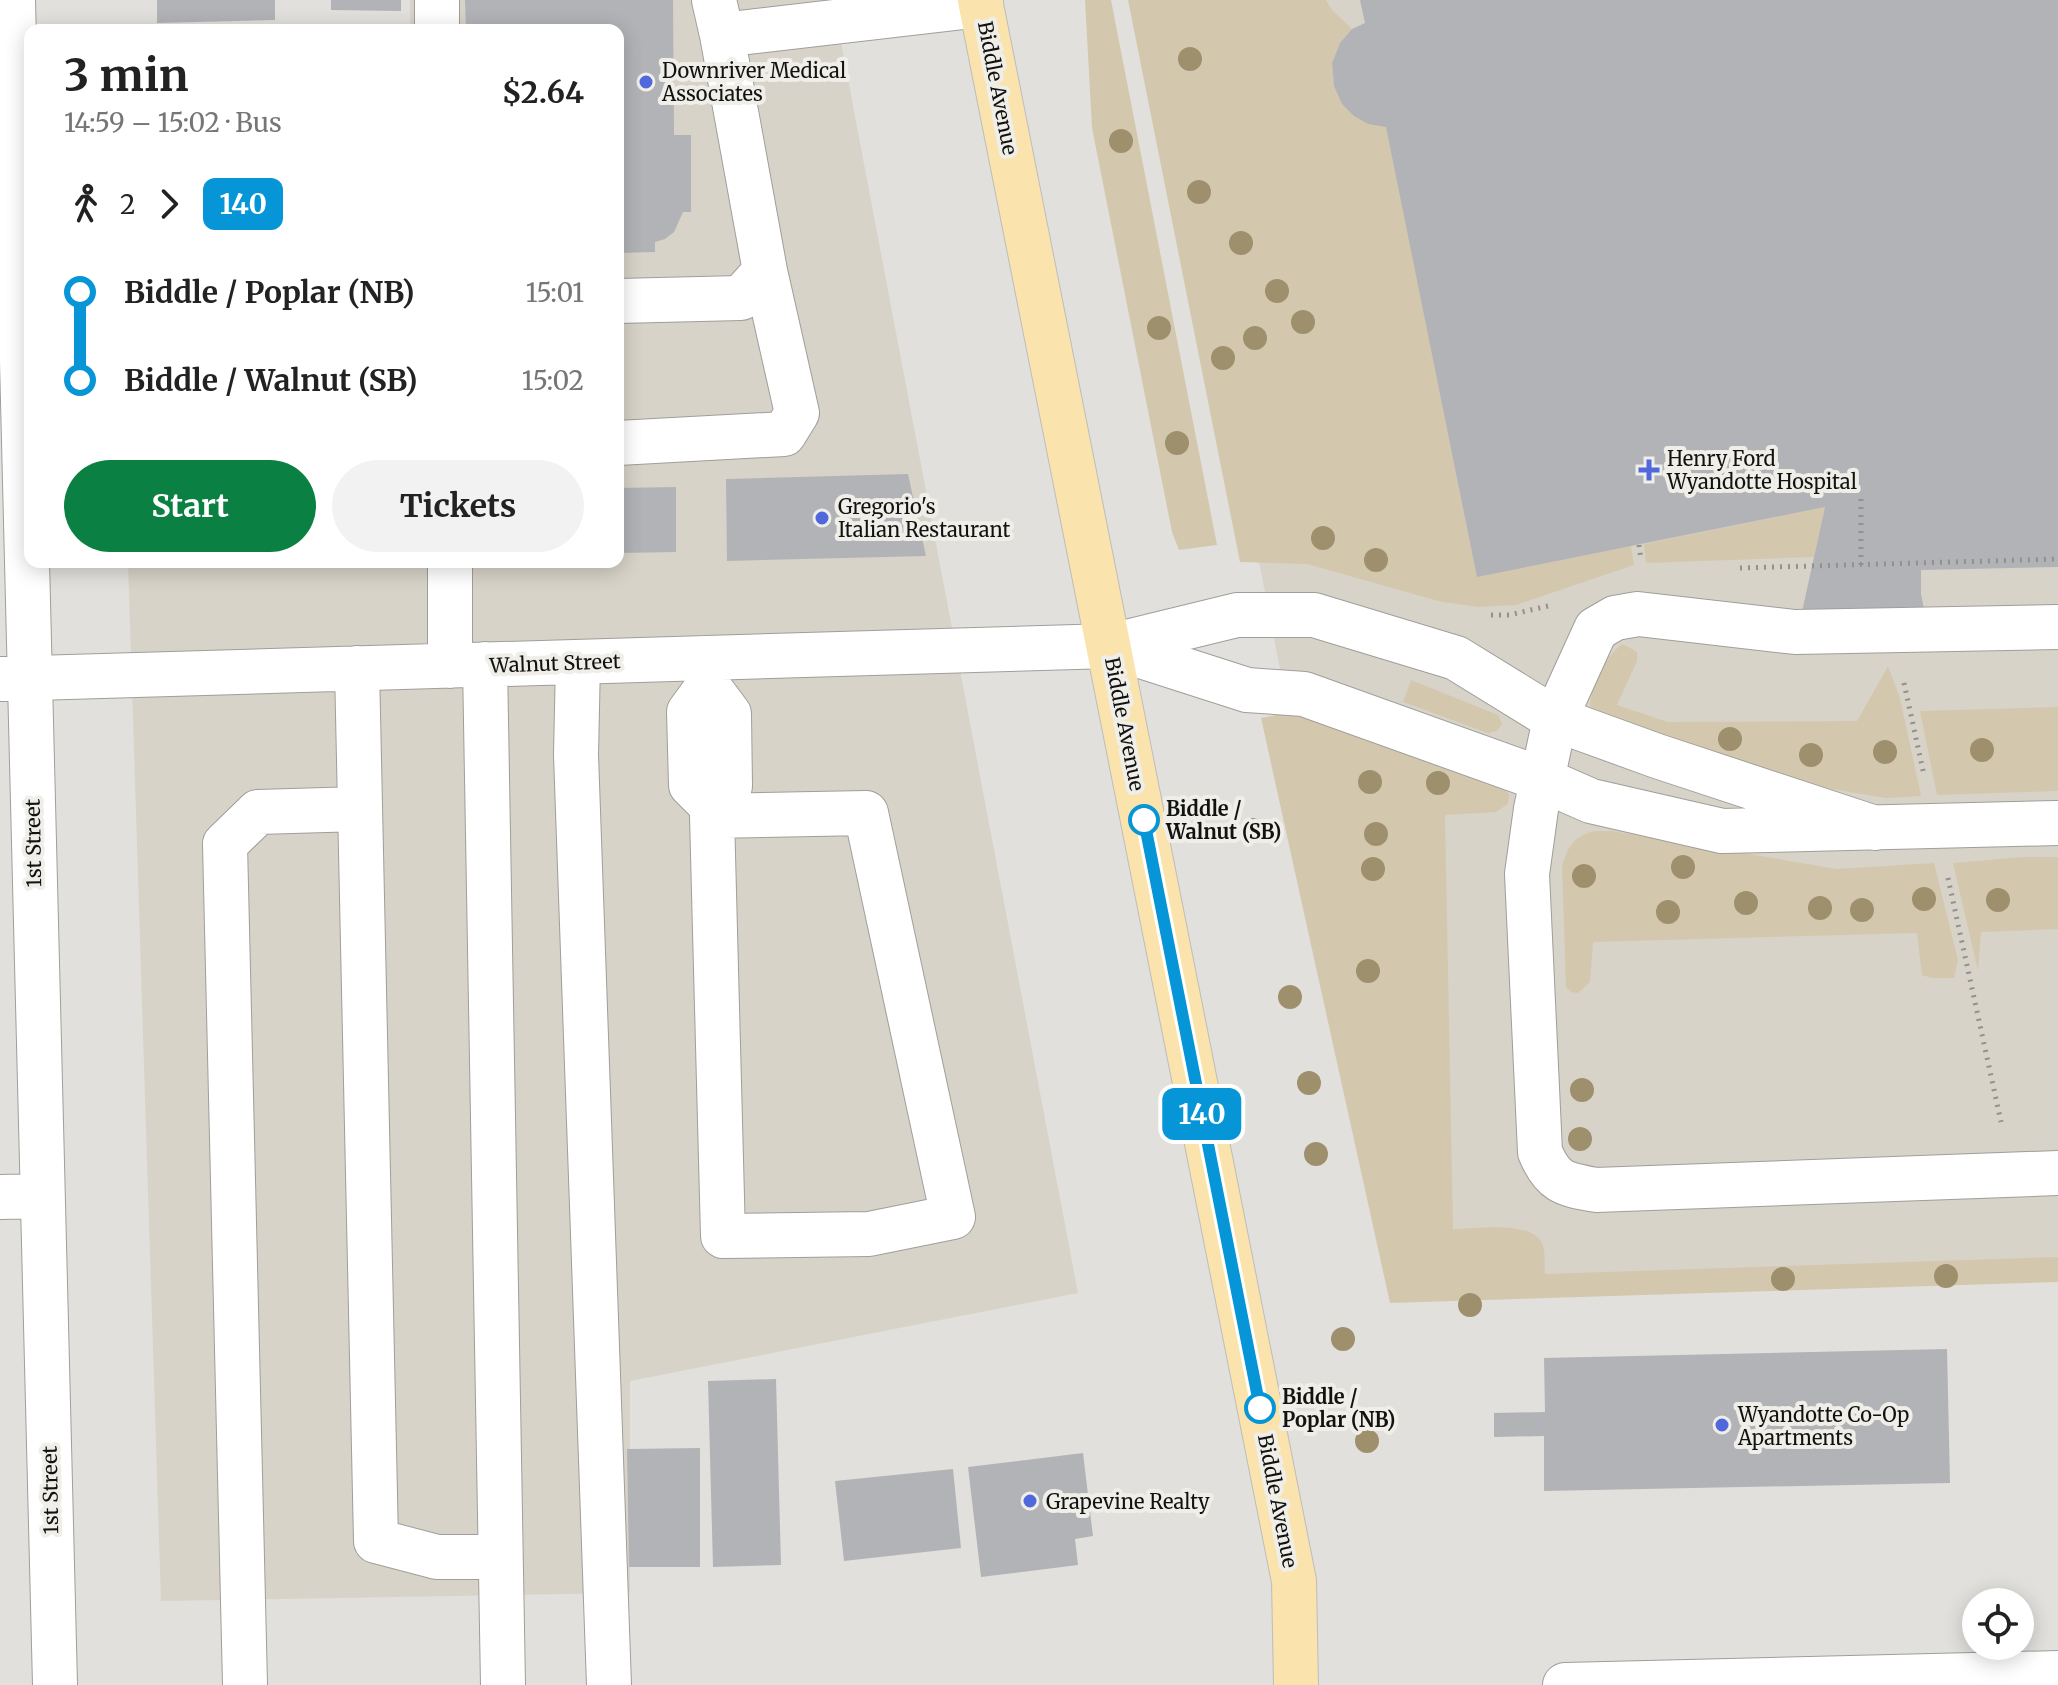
<!DOCTYPE html>
<html lang="en">
<head>
<meta charset="utf-8">
<style>
  :root { --surface:#fff; --page:#f2f2f2; --text:#222; --muted:#767676; --accent:#0b8043 }
  body { margin:0; font-family:Merriweather,serif; background:var(--page); color:var(--text); height:100vh; display:flex; flex-direction:column; font-size:30px; white-space:nowrap }
  * { box-sizing:border-box; margin:0 }
  p { font-size:26px; color:var(--muted) }
  .icon { flex:none; width:44px; height:44px; fill:none; stroke:currentColor; stroke-width:2; stroke-linecap:round; stroke-linejoin:round }
  .map { position:relative; flex:1; overflow:hidden }
  .panel { position:absolute; left:24px; top:24px; width:600px; height:544px; display:flex; flex-direction:column; background:var(--surface); border-radius:16px; box-shadow:0 4px 20px #0003 }
  .panel>* { flex:none }
  .badge { padding:0 16px; border-radius:12px; font-size:28px; line-height:52px }
  .controls { position:absolute; left:1962px; top:1588px; display:grid; gap:16px }
  .controls a { display:grid; place-items:center; width:72px; height:72px; border-radius:50%; background:var(--surface); box-shadow:0 4px 20px #0003; font-size:40px }
  .map>.badge { position:absolute; translate:-50% -50%; box-shadow:0 0 0 4px #fff }
  .legs { display:flex; align-items:center; gap:12px; height:88px; padding:0 40px; font-size:26px }
  .legs p { margin-inline-start:auto }
  .headline { display:flex; align-items:center; justify-content:space-between; height:136px; padding:0 40px }
  h1 { font-size:44px; font-weight:700; line-height:60px }
  .action { display:flex; gap:16px; margin-top:auto; padding:16px 40px }
  .action a { flex:1; height:92px; border-radius:48px; background:var(--accent); color:#fff; font-size:32px; font-weight:700; line-height:92px; text-align:center }
  .action a+a { background:var(--page); color:var(--text) }
  ul { padding:0 40px; list-style:none }
  li { display:flex; align-items:center; gap:28px; height:88px; font-size:30px }
  li i { display:grid; place-items:center; width:12px; height:100%; margin:0 10px; background:currentColor }
  li i::after { content:''; width:20px; height:20px; margin:-10px; border:6px solid; border-radius:50%; background:var(--surface) }
  li p { margin-inline-start:auto }
  li:first-child i { background:linear-gradient(#0000 50%,currentColor 0) }
  li:last-child i { background:linear-gradient(currentColor 50%,#0000 0) }
  .map>svg:first-child { display:block }
  .built { fill:#d8d3c8 }
  .green { fill:#d3c8ae }
  .building { fill:#b2b3b7 }
  .lines { fill:none; stroke-linecap:round; stroke-linejoin:round }
  .minor-casing { stroke:#a09e9a; stroke-width:46 }
  .major-casing { stroke:#bdbdbc; stroke-width:46 }
  .path { stroke:#92918e; stroke-width:5; stroke-dasharray:2 6; stroke-linecap:butt }
  .minor { stroke:#fff; stroke-width:44 }
  .major { stroke:#fae3ac; stroke-width:44 }
  .tree { fill:#9e906d }
  .line-1-casing { stroke:#fff; stroke-width:18 }
  .line-1 { stroke:#0696d7; stroke-width:12 }
  .poi-dot { fill:#5167dc; stroke:#efeee9; stroke-width:3 }
  .stop-1-dot { fill:#fff; stroke:#0696d7; stroke-width:4 }
  .labels { text-anchor:middle; dominant-baseline:central; stroke-width:8; stroke-linejoin:round; paint-order:stroke }
  .poi-label { font-size:20px; fill:#121210; stroke:#efeee9; text-anchor:start }
  .street-label { font-size:20px; fill:#121210; stroke:#efeee9 }
  .stop-label { font-size:20px; font-weight:bold; fill:#121210; stroke:#efeee9; text-anchor:start }
</style>
</head>
<body>
<div class="map">
<svg width="2058" height="1685" viewBox="0 0 2058 1685">
  <rect width="100%" height="100%" fill="#e2e0dc"/>
  <path class="built" d="M410,0H833L1078,1293L630,1381V1593L161,1601L128,562H618V30H410Z
    M1149,0H2058V1272L1417,1287L1333,940Z"/>
  <path class="green" d="M1085,0H1111L1217,545L1179,550L1172,532L1092,128Z
    M1128,0H1326L1332,10L1352,29L1340,43L1332,63L1334,86L1342,104L1386,127L1631,546L1634,565L1516,605L1479,607L1442,602L1307,564L1240,562Z
    M1825,507L1814,557L1646,563L1644,544Z
    M1623,644L1637,652V661L1617,705L1668,722L1857,721L1888,666L1900,698L1921,796L1886,798L1831,789L1600,715L1591,710C1586,693 1608,652 1623,644Z
    M1411,680L1498,715L1502,724L1497,731L1488,733L1403,702Z
    M2058,707V791L1937,795L1920,711Z
    M1282,714L1304,715L1501,785L1509,794L1508,804L1496,812L1445,815L1453,1229C1475,1229 1531,1220 1542,1243C1546,1252 1544,1265 1545,1274L2058,1257V1282L1390,1303L1261,718Z
    M1596,831H1612L1837,869L1934,863L1958,960L1954,978H1932L1922,975L1917,933L1593,942L1590,982L1578,993L1571,992L1566,987L1562,867C1567,847 1574,835 1596,831Z
    M2023,857H2058V929L1981,932L1978,971L1953,863Z"/>
  <path class="building" d="M157,0H275V20L157,23Z
    M331,0H401V11L331,10Z
    M465,0H673L674,135H691V212H683L674,232L665,239L655,242V252L618,253V30H466Z
    M1360,0H2058V567L1921,570V594L1928,629L1798,630L1825,507L1477,577L1386,127L1368,124L1354,116L1342,104L1334,86L1332,63L1340,43L1352,29L1365,23Z
    M908,474L926,556L727,561L726,479Z
    M676,487V552L618,553V488Z
    M1947,1349L1950,1483L1544,1491V1436L1494,1437V1413L1545,1412L1544,1358Z
    M776,1379L781,1565L713,1567L708,1381Z
    M700,1448V1567H629L627,1449Z
    M1083,1453L1093,1536L1075,1539L1078,1565L981,1577L968,1467Z
    M953,1469L961,1548L844,1561L835,1481Z"/>
  <g class="lines">
    <defs>
      <path id="minor" d="M13,0L55,1685
        M437,0V30
        M714,0L722,35L981,5
        M618,301L741,298L765,271L722,35
        M618,443L784,434L797,413L765,271
        M2058,627L1795,632L1638,614L1615,618L1596,629L1555,719L1536,809L1527,874L1540,1152C1553,1183 1564,1184 1596,1190L2058,1173
        M1110,646L1247,690L1304,694L1541,779L1591,801L1722,831L2058,823
        M707,658L708,686L729,714L730,786L712,806L691,785L689,712L708,686
        M578,662L576,755L609,1685
        M485,664L503,1685
        M450,666V562
        M357,668L376,1541L437,1557H500
        M0,679L1110,646L1237,615H1314L1456,658L1555,719L1657,756L1875,828
        M712,806V816L723,1236L869,1234L953,1217L866,813L712,816
        M0,1197L42,1196
        M245,1685L225,844L258,812L360,809
        M1565,1685L2058,1673"/>
      <path id="major" d="M980,0L1294,1581L1296,1685"/>
    </defs>
    <use href="#minor" class="minor-casing"/>
    <use href="#major" class="major-casing"/>
    <path class="path" d="M1861,499V565
      M1639,545L1641,560
      M1740,568L2058,559
      M1491,615H1509L1548,606
      M1904,683L1924,775
      M1948,878L2001,1122"/>
    <use href="#minor" class="minor"/>
    <use href="#major" class="major"/>
  </g>
  <g class="tree">
    <circle cx="1190" cy="59" r="12"/>
    <circle cx="1121" cy="141" r="12"/>
    <circle cx="1199" cy="192" r="12"/>
    <circle cx="1241" cy="243" r="12"/>
    <circle cx="1277" cy="291" r="12"/>
    <circle cx="1303" cy="322" r="12"/>
    <circle cx="1159" cy="328" r="12"/>
    <circle cx="1255" cy="338" r="12"/>
    <circle cx="1223" cy="358" r="12"/>
    <circle cx="1177" cy="443" r="12"/>
    <circle cx="1323" cy="538" r="12"/>
    <circle cx="1376" cy="560" r="12"/>
    <circle cx="1730" cy="739" r="12"/>
    <circle cx="1982" cy="750" r="12"/>
    <circle cx="1885" cy="752" r="12"/>
    <circle cx="1811" cy="755" r="12"/>
    <circle cx="1370" cy="782" r="12"/>
    <circle cx="1438" cy="783" r="12"/>
    <circle cx="1252" cy="830" r="12"/>
    <circle cx="1376" cy="834" r="12"/>
    <circle cx="1683" cy="867" r="12"/>
    <circle cx="1373" cy="869" r="12"/>
    <circle cx="1584" cy="876" r="12"/>
    <circle cx="1924" cy="899" r="12"/>
    <circle cx="1998" cy="900" r="12"/>
    <circle cx="1746" cy="903" r="12"/>
    <circle cx="1820" cy="908" r="12"/>
    <circle cx="1862" cy="910" r="12"/>
    <circle cx="1668" cy="912" r="12"/>
    <circle cx="1368" cy="971" r="12"/>
    <circle cx="1290" cy="997" r="12"/>
    <circle cx="1309" cy="1083" r="12"/>
    <circle cx="1582" cy="1090" r="12"/>
    <circle cx="1580" cy="1139" r="12"/>
    <circle cx="1316" cy="1154" r="12"/>
    <circle cx="1946" cy="1276" r="12"/>
    <circle cx="1783" cy="1279" r="12"/>
    <circle cx="1470" cy="1305" r="12"/>
    <circle cx="1343" cy="1339" r="12"/>
    <circle cx="1367" cy="1441" r="12"/>
  </g>
  <g class="lines">
    <defs>
      <path id="line-1" d="M1144,820L1260,1408"/>
    </defs>
    <use href="#line-1" class="line-1-casing"/>
    <use href="#line-1" class="line-1"/>
  </g>
  <g class="poi-dot">
    <circle cx="646" cy="82" r="8"/>
    <path d="M1645 458h8v8h8v8h-8v8h-8v-8h-8v-8h8z"/>
    <circle cx="822" cy="518" r="8"/>
    <circle cx="1722" cy="1425" r="8"/>
    <circle cx="1030" cy="1501" r="8"/>
  </g>
  <g class="stop-1-dot">
    <circle cx="1144" cy="820" r="14"/>
    <circle cx="1260" cy="1408" r="14"/>
  </g>
  <g class="labels">
    <g class="poi-label">
      <text x="662" y="70">Downriver Medical<tspan x="662" dy="23">Associates</tspan></text>
      <text x="1667" y="458">Henry Ford<tspan x="1667" dy="23">Wyandotte Hospital</tspan></text>
      <text x="838" y="506">Gregorio's<tspan x="838" dy="23">Italian Restaurant</tspan></text>
      <text x="1738" y="1414">Wyandotte Co-Op<tspan x="1738" dy="23">Apartments</tspan></text>
      <text x="1046" y="1501">Grapevine Realty</text>
    </g>
    <g class="street-label">
      <text transform="translate(998 88) rotate(79)">Biddle Avenue</text>
      <text transform="translate(555 663) rotate(-2)">Walnut Street</text>
      <text transform="translate(1125 724) rotate(79)">Biddle Avenue</text>
      <text transform="translate(33 843) rotate(-91)">1st Street</text>
      <text transform="translate(50 1490) rotate(-91)">1st Street</text>
      <text transform="translate(1278 1501) rotate(79)">Biddle Avenue</text>
    </g>
    <g class="stop-label">
      <text x="1166" y="808">Biddle /<tspan x="1166" dy="23">Walnut (SB)</tspan></text>
      <text x="1282" y="1396">Biddle /<tspan x="1282" dy="23">Poplar (NB)</tspan></text>
    </g>
  </g>
</svg>
<div class="controls">
<a><svg class="icon" aria-label="locate" viewBox="0 0 24 24"><circle cx="12" cy="12" r="6"/><path d="M12 2v4M12 18v4M2 12h4M18 12h4"/></svg></a>
</div>
<b class="badge" style="left:1202px;top:1114px;background:#0696d7;color:#fff">140</b>
<section class="panel">
<div class="headline"><div><h1>3 min</h1><p>14:59 – 15:02 · Bus</p></div><b>$2.64</b></div>
<div class="legs"><svg class="icon" aria-label="walk" viewBox="0 0 24 24"><circle cx="13" cy="4" r="2"/><path d="M13 8l-2 6 4 7M11 14l-3 7M7 12l3-4h3l4 4"/></svg>2<svg class="icon" aria-label="forward" viewBox="0 0 24 24"><path d="M9 5l7 7-7 7"/></svg><b class="badge" style="background:#0696d7;color:#fff">140</b></div>
<ul>
<li><i style="color:#0696d7"></i><b>Biddle / Poplar (NB)</b><p>15:01</p></li>
<li><i style="color:#0696d7"></i><b>Biddle / Walnut (SB)</b><p>15:02</p></li>
</ul>
<div class="action"><a>Start</a><a>Tickets</a></div>
</section>
</div>
</body>
</html>
